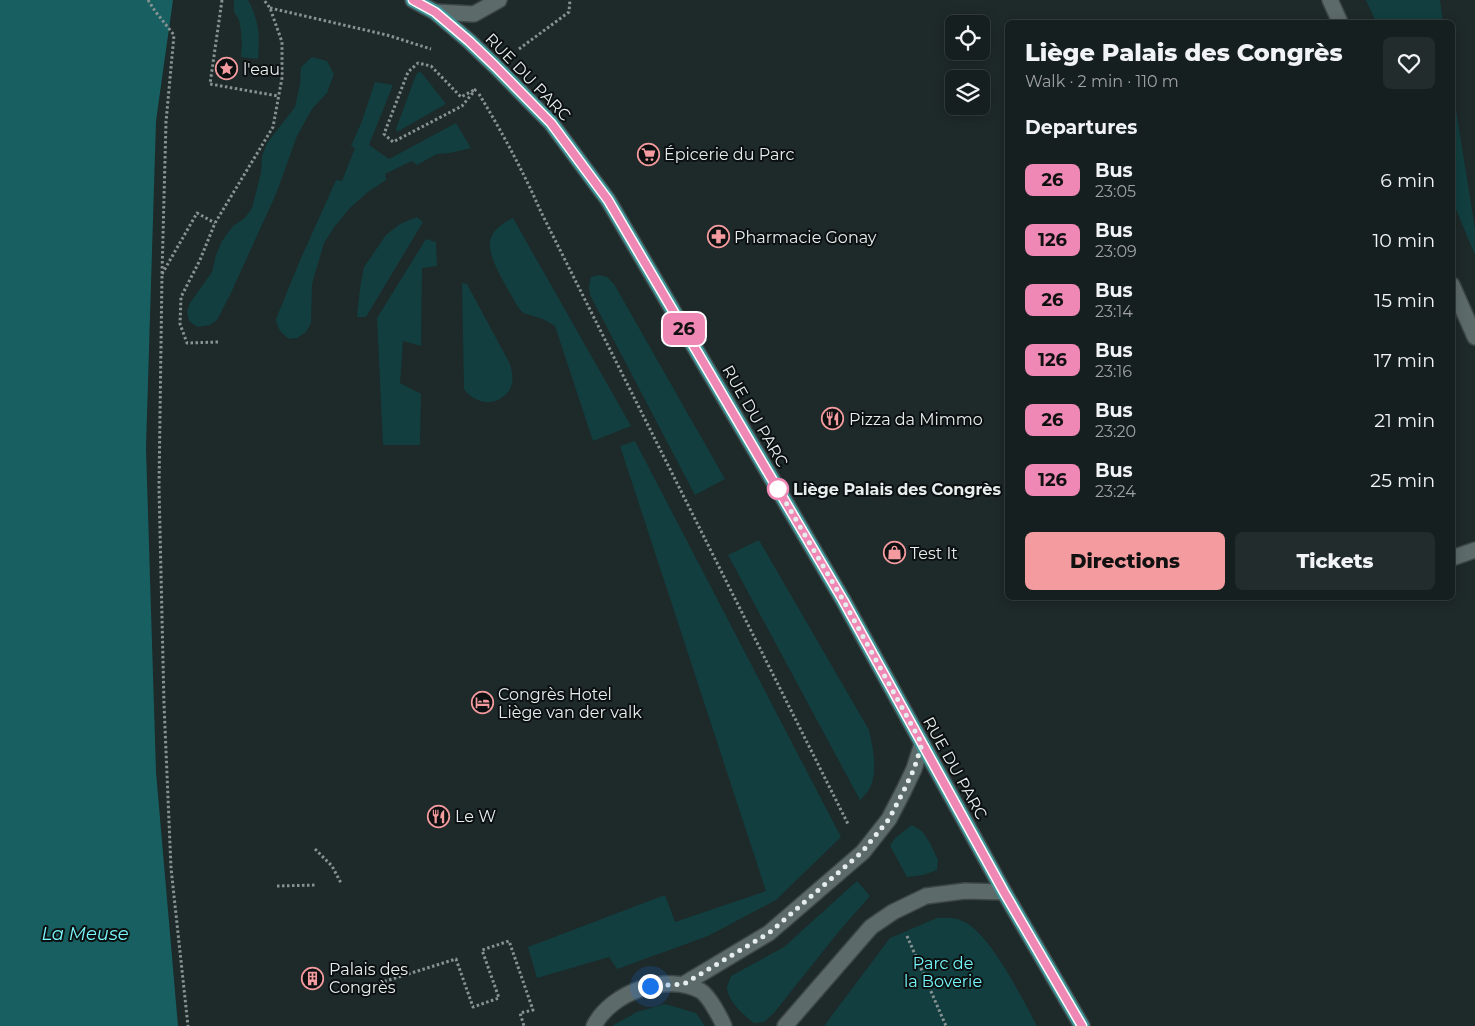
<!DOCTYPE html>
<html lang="en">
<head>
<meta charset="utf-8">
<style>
  :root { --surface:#161f1f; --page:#232c2c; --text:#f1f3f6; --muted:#9ea2a4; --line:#353d3d; --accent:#f49b9f }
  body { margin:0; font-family:Montserrat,sans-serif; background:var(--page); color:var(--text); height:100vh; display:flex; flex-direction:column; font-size:19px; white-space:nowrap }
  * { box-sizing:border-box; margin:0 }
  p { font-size:16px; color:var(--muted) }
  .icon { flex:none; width:28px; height:28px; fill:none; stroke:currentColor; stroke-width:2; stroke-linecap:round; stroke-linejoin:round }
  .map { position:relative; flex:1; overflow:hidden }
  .sheet { position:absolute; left:1005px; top:20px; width:450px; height:580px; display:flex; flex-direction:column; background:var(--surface); border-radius:8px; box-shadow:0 2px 12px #0003,0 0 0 1px var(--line) }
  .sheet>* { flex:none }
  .badge { padding:0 10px; border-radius:8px; font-size:18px; line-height:32px }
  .buttons { position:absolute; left:945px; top:15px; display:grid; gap:10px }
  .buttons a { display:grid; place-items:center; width:45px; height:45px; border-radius:8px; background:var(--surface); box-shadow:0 2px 12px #0003,0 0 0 1px var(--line); font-size:25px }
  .you { position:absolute; width:25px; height:25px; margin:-12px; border:4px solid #fff; border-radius:50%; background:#1a73e8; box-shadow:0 0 0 8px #1a73e833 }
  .map>.badge { position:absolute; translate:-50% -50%; box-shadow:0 0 0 2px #fff }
  h2 { padding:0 20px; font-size:19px; line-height:45px }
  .round { display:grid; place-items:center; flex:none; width:52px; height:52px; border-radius:8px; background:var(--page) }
  .headline { display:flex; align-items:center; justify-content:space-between; height:85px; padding:0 20px }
  h1 { font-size:24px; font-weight:800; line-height:38px }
  .action { display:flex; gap:10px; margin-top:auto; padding:10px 20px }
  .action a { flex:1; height:58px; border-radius:8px; background:var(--accent); color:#111; font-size:20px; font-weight:800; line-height:58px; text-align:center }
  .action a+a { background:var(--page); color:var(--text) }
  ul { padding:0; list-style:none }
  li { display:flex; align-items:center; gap:15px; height:60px; padding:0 20px }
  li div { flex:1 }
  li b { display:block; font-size:19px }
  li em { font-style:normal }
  li .badge { min-width:55px; font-weight:700; text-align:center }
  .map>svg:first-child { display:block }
  .green { fill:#123e3f }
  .water { fill:#175f61 }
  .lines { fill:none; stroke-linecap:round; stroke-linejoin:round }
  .lane-casing { stroke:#3d4647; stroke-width:18 }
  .street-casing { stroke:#3d4647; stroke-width:18 }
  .primary-casing { stroke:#3d4647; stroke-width:18 }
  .path { stroke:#899292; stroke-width:3; stroke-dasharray:2.5 2.5; stroke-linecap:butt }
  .lane { stroke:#5d6a6a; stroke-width:15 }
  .street { stroke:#5d6a6a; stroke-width:15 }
  .primary { stroke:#3e9598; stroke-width:15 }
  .line-casing { stroke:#fff; stroke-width:11 }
  .line { stroke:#f088b6; stroke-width:8 }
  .walk { stroke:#e6eded; stroke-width:5; stroke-dasharray:0 9 }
  .stop-dot { fill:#fff; stroke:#f088b6; stroke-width:2.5 }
  .labels { text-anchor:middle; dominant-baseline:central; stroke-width:4; stroke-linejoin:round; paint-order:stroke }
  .poi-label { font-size:16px; fill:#e6eded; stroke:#0c1010; text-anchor:start }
  .street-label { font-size:16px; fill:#e6eded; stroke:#0c1010 }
  .stop-label { font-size:16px; font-weight:bold; fill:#e6eded; stroke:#0c1010; text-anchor:start }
  .park-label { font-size:16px; fill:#74f6fa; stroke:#0c1010 }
  .water-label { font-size:18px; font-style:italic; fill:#78f9fe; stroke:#0c1010 }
</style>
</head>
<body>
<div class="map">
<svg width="1475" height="1026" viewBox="0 0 1475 1026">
  <rect width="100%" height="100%" fill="#1e2929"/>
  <path class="green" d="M234,0H248C259,20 260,36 258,59L241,57L242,45L241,31L239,20L234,12Z
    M1366,0H1440L1443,22H1376Z
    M312,57L327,61L334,74L327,93L312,109L297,136L276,194L230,295L217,320L210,325L197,327L189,321L187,312L190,303L212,272L216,255L222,241L233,226L245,218L252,208L261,173L262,156L267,143L295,107L300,84L301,67Z
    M421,72L446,104L397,132L396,129L414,80L417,73Z
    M375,82L393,85L369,145L389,159L456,123L471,148L450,153L437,154L417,165L412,161L385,174L386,180L369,191L350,208L335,226L324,243L312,284L311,323L306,332L297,338L289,339C281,333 277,328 276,319L298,265L336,180L342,181L355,148L351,146L362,121Z
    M1452,85L1475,229V255L1453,202Z
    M417,217L423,222L366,317H357L360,288L364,267L386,235L400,224Z
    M513,218L631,426L593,441L555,326L543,319L523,313L518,307C510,293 490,261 490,246C489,232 502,223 513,218Z
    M426,239L436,242L437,266L422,268L421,346L403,341L400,383L421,394L420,445H383L377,318Z
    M599,275L607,277L614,284L725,479L695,495L590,295L589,286L591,277Z
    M462,283L467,284L510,364C512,371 514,380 511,387C511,389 508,392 507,393C494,408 474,403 464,389Z
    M635,441L841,837L776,900L708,936L617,969L609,957L537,978L528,947L665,895L675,922L766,891L620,446Z
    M759,540L869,730C873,748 879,775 868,791C866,794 863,797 860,800L728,555Z
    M912,825L922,831L930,843L938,860L937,870L923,875L907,877L890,846L895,838Z
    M857,881L870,896L840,930L773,1014L764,1022L754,1023C744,1015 728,1002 727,988C727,985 730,980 731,976L784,947Z
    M937,918C944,918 953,917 960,920C989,929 1022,999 1037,1026H824L890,938Z
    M665,1004L696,1013L705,1026H612L637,1012Z"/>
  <path class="water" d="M0,0H173L156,121L146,448L156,772L178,1026H0Z"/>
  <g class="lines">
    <defs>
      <path id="lane" d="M1452,558L1475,550
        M684,984L769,933L863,852L889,819L904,790L914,769L922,744
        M594,1026C611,992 667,972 701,991C709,996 720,1017 724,1026
        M785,1026L871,927L893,912L926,896L965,891L1004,892"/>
      <path id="street" d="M1330,0L1340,22
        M435,12L474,14L499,0
        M1452,285L1475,337"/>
      <path id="primary" d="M413,0L435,12L469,41L495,66L551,123L608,200L843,600L1004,892L1082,1026"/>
    </defs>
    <use href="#lane" class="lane-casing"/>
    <use href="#street" class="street-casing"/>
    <use href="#primary" class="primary-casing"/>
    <path class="path" d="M148,0L155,11L174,35L166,122L162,274L159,487L164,704L171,868L188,1026
      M222,0L210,84L278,96
      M270,8L387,35L431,49
      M519,49L569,12L570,0
      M476,89L462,106L393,142L384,134L408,72L418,63L431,66L461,97L476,89
      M479,94C502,132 523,171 541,212L848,824
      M162,274L197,213L215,223
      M218,342L187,343L180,324L181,297L200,260L215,223L273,127L282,78V42L270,8L264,0
      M315,849L332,866L341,883
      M277,886L317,885
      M907,936L946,1026
      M370,986L456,959L473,1007L499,998L482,950L509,941L533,1010L520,1013L524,1026"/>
    <use href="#lane" class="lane"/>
    <use href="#street" class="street"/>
    <use href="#primary" class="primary"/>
  </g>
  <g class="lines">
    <defs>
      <path id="line" d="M413,0L435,12L469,41L495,66L551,123L608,200L843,600L1004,892L1082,1026"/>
    </defs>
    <use href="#line" class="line-casing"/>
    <use href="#line" class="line"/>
    <path class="walk" d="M650,986L684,984L769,933L862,852L889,819L904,790L914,769L922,744L843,600L778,489"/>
  </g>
  <defs>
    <symbol id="sight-ring" viewBox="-11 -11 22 22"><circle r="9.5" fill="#0c1010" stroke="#f49b9f" stroke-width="1.5"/><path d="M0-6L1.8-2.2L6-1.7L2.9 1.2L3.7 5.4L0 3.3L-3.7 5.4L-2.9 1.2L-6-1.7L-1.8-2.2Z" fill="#f49b9f"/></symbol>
    <symbol id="supermarket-ring" viewBox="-11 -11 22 22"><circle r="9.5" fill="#0c1010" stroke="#f49b9f" stroke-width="1.5"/><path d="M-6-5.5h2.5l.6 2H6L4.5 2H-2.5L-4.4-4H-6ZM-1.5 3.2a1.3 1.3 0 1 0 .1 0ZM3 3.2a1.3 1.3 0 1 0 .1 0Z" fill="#f49b9f"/></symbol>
    <symbol id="pharmacy-ring" viewBox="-11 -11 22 22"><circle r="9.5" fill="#0c1010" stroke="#f49b9f" stroke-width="1.5"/><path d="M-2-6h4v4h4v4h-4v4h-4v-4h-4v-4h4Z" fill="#f49b9f"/></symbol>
    <symbol id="restaurant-ring" viewBox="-11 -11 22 22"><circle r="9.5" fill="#0c1010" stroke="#f49b9f" stroke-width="1.5"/><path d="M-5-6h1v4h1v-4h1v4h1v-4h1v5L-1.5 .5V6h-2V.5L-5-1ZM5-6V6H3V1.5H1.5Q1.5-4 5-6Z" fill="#f49b9f"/></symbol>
    <symbol id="shop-ring" viewBox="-11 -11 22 22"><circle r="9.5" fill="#0c1010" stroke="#f49b9f" stroke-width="1.5"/><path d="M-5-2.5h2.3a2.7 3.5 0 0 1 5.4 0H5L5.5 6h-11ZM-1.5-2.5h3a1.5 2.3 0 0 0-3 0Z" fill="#f49b9f"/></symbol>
    <symbol id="hotel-ring" viewBox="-11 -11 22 22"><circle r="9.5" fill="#0c1010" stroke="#f49b9f" stroke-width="1.5"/><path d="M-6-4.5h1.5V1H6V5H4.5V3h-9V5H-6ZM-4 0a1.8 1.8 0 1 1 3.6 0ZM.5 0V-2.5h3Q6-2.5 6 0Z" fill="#f49b9f"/></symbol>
    <symbol id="building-ring" viewBox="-11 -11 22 22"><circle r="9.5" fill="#0c1010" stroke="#f49b9f" stroke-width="1.5"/><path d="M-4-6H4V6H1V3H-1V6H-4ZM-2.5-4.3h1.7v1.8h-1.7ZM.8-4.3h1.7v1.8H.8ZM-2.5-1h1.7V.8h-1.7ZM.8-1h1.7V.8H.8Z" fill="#f49b9f"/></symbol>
  </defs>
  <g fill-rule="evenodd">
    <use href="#sight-ring" x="214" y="56" width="25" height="25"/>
    <use href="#supermarket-ring" x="636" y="142" width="25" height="25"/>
    <use href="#pharmacy-ring" x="706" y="224" width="25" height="25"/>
    <use href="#restaurant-ring" x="820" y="406" width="25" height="25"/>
    <use href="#shop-ring" x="882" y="540" width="25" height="25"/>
    <use href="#hotel-ring" x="470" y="690" width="25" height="25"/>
    <use href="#restaurant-ring" x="426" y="804" width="25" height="25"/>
    <use href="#building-ring" x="300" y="966" width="25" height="25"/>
  </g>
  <circle class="stop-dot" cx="778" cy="489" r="10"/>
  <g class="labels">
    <g class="poi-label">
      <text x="243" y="69">l'eau</text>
      <text x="664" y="154">Épicerie du Parc</text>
      <text x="734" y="237">Pharmacie Gonay</text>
      <text x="849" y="419">Pizza da Mimmo</text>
      <text x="910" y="553">Test It</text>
      <text x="498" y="694">Congrès Hotel<tspan x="498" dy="18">Liège van der valk</tspan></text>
      <text x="455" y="816">Le W</text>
      <text x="329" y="969">Palais des<tspan x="329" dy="18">Congrès</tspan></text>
    </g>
    <g class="street-label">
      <text transform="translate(528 77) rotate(46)">RUE DU PARC</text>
      <text transform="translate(755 416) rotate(60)">RUE DU PARC</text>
      <text transform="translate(955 768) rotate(61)">RUE DU PARC</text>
    </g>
    <g class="stop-label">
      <text x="793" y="489">Liège Palais des Congrès</text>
    </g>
    <g class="park-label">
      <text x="943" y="963">Parc de<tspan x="943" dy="18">la Boverie</tspan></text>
    </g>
    <g class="water-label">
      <text x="85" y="934">La Meuse</text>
    </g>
  </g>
</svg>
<div class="buttons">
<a><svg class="icon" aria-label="locate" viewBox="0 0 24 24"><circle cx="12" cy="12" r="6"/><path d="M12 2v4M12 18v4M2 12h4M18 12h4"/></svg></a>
<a><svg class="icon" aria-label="layers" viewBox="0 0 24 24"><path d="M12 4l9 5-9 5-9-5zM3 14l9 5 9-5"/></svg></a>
</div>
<div class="you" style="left:650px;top:986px"></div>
<b class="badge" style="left:684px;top:329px;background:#f088b6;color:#111">26</b>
<section class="sheet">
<div class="headline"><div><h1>Liège Palais des Congrès</h1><p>Walk · 2 min · 110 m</p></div><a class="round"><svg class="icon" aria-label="heart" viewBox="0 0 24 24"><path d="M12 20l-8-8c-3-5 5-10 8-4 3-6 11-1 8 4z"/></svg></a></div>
<h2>Departures</h2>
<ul>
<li><span class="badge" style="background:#f088b6;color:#111">26</span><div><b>Bus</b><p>23:05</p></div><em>6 min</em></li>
<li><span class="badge" style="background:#f088b6;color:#111">126</span><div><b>Bus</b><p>23:09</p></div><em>10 min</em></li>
<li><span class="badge" style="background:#f088b6;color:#111">26</span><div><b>Bus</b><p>23:14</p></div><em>15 min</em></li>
<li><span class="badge" style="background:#f088b6;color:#111">126</span><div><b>Bus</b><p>23:16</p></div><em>17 min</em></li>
<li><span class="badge" style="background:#f088b6;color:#111">26</span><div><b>Bus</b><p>23:20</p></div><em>21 min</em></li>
<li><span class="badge" style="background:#f088b6;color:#111">126</span><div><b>Bus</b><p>23:24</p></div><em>25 min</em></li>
</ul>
<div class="action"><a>Directions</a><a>Tickets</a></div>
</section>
</div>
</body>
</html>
